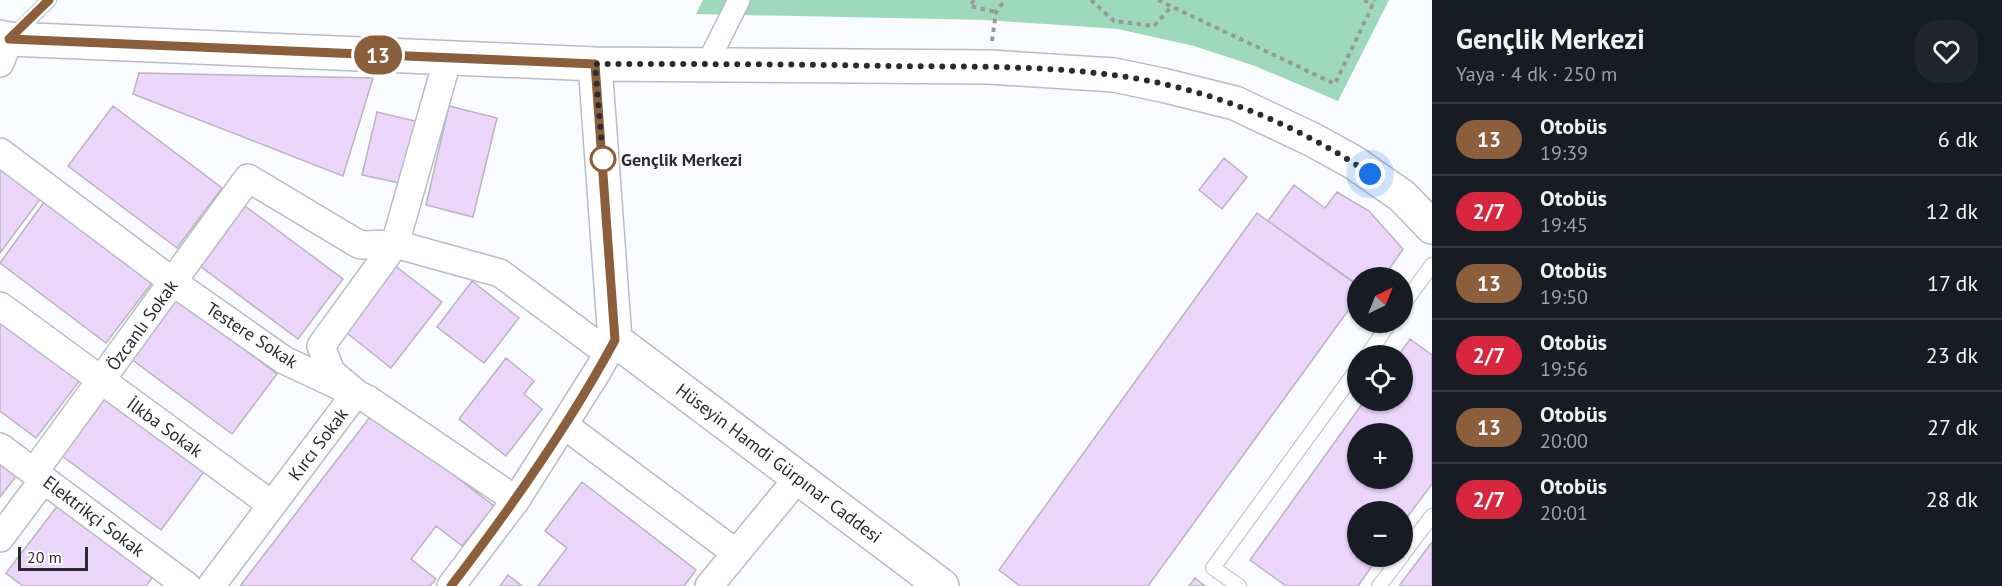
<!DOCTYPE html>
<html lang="tr">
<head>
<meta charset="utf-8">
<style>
  :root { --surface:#171b24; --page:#20242c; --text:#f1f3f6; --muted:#9ea1a6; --line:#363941 }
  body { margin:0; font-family:"PT Sans",sans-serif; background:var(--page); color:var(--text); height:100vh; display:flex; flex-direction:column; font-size:22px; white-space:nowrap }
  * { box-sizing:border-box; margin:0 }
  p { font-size:20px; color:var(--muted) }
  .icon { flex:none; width:33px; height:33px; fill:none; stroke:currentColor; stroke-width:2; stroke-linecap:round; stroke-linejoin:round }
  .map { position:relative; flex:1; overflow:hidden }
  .panel { display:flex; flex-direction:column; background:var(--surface); width:570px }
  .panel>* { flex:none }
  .badge { padding:0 12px; border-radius:20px; font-size:21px; line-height:39px }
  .needle { width:39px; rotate:43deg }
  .controls { position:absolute; left:1347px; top:267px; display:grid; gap:12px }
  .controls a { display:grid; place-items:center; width:66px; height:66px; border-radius:50%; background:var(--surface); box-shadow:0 2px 4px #0004; font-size:30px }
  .scale { position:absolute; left:18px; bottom:15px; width:70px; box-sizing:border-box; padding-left:6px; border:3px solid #2b2b2f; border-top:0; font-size:16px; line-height:21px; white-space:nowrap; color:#2b2b2f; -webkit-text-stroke:4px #fff; paint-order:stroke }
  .you { position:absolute; width:30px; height:30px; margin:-15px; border:4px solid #fff; border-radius:50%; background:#1a73e8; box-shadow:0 0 0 9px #1a73e833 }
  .map>.badge { position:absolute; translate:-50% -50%; box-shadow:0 0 0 3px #fff }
  .round { display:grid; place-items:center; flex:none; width:63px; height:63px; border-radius:24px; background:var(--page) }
  .summary { display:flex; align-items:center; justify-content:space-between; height:102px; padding:0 24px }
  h1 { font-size:28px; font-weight:700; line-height:45px }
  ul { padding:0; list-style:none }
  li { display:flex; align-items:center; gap:18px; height:72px; padding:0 24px; border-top:2px solid var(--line) }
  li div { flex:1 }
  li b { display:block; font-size:22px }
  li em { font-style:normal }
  li .badge { min-width:66px; font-weight:700; text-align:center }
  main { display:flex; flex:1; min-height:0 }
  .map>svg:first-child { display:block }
  .green { fill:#9ed9bb }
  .building { fill:#ecd6fb; stroke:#bab5bd; stroke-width:1.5; fill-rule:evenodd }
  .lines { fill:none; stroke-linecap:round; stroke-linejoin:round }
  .service-casing { stroke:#babbc5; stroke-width:16 }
  .pedestrian-casing { stroke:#babbc5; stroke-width:24 }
  .minor-casing { stroke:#babbc5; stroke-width:30 }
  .tertiary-casing { stroke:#babbc5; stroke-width:36 }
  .path { stroke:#98999d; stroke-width:4; stroke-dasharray:4.5 4.5; stroke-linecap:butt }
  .service { stroke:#fff; stroke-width:14 }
  .pedestrian { stroke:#fff; stroke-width:21 }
  .minor { stroke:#fff; stroke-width:27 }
  .tertiary { stroke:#fff; stroke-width:33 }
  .line-casing { stroke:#fff; stroke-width:14 }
  .line { stroke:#8b5e3c; stroke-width:9 }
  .walk { stroke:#2b2b2f; stroke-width:6; stroke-dasharray:0 10.8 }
  .stop-dot { fill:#fff; stroke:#8b5e3c; stroke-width:3 }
  .labels { text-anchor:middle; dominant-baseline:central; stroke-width:4.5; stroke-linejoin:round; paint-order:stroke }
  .stop-label { font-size:18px; font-weight:bold; fill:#2b2b2f; stroke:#fff; text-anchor:start }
  .street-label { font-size:18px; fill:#2b2b2f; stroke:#fff }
</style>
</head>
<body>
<main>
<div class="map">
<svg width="1432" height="586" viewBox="0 0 1432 586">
  <rect width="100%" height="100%" fill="#fafbff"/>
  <path class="green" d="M703,0H1389L1338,101L1255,66L1194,46L1118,29L986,20L696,14Z"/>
  <path class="building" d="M139,73L373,78L343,176L133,94Z
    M113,106L222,188L177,248L68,166Z
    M449,106L497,118L473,217L426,205Z
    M377,112L419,122L404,184L362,175Z
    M1224,158L1247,177L1222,209L1199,190Z
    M0,167L41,198L0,253Z
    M1294,185L1325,208L1337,192L1369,211L1403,249L1383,278H1358V285L1268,221Z
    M44,202L152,283L106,343L0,263Z
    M241,203L343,279L298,339L196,263Z
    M1257,213L1358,286V297L1148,586H1020L999,570Z
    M394,265L442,302L391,368L343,330Z
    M472,281L519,318L484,363L437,327Z
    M176,297L277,374L232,434L130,358Z
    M0,312L84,375L36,438L0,411Z
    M1410,339L1432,355V484L1402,524V512H1358V556H1379L1358,586H1286L1250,560L1365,400H1402V356H1398ZM1358,434H1402V478H1358Z
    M506,358L534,381L524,394L542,409L506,456L459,419Z
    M106,395L206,469L161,530L61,455Z
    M373,413L494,506L462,546L436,526L411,559L436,579L430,586H240Z
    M0,454L21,470L0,497Z
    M582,482L696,570L684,586H538L567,548L545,531Z
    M62,500L156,573L146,586H23L6,573Z
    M1432,542V586H1399Z
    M508,575L522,586H500Z
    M1195,578L1205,586H1189Z"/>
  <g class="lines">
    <defs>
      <path id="service" d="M13,36L49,0
        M1402,306L1432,265
        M1367,356L1390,322
        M1402,555L1432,516
        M1239,586L1213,568L1358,368
        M1379,586L1402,556"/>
      <path id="pedestrian" d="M707,64L739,0"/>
      <path id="minor" d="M0,63L9,39
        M0,152L173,282L284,360L367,399L516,500
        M0,306L272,505
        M564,425L736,553
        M0,447L187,586
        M34,472L248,178L360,245L395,244L500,273L608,353
        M0,538L44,479
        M211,586L356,393L331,372L321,346L395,244L448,58
        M451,586L516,500L597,372L615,340
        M709,586L798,478"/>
      <path id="tertiary" d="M0,37L9,39L595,64L989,67L1114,75L1162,85L1235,103L1313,140L1353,162L1402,196L1432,227
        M595,64L615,340L942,586"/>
    </defs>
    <use href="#service" class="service-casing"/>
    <use href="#pedestrian" class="pedestrian-casing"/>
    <use href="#minor" class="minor-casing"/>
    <use href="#tertiary" class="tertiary-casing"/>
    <path class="path" d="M974,0L970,6L996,12
      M1091,0L1114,21L1154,26L1172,6
      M1158,0L1335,84L1375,0
      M1364,0L1373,4
      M992,41L996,12L1005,0"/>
    <use href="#service" class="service"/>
    <use href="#pedestrian" class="pedestrian"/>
    <use href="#minor" class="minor"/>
    <use href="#tertiary" class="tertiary"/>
  </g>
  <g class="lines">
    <defs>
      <path id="line" d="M49,0L9,39L595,64L615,340C568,427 511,508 451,586"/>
    </defs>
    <use href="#line" class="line-casing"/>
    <use href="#line" class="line"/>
    <path class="walk" d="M603,159L595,64C692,64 789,64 886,66C961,67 1038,65 1113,75C1202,86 1296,123 1370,174"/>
  </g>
  <circle class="stop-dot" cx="603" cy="159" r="12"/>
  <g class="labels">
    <g class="stop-label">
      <text x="621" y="159">Gençlik Merkezi</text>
    </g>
    <g class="street-label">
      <text transform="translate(142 325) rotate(-54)">Özcanlı Sokak</text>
      <text transform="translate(252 335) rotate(33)">Testere Sokak</text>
      <text transform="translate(165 427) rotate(36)">İlkba Sokak</text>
      <text transform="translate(318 444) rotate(-53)">Kırcı Sokak</text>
      <text transform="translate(779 463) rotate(37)">Hüseyin Hamdi Gürpınar Caddesi</text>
      <text transform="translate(94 516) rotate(37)">Elektrikçi Sokak</text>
    </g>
  </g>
</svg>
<div class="controls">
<a><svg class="needle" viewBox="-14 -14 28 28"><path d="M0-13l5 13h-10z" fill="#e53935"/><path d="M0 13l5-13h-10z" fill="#9ea1a6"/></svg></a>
<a><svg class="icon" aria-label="locate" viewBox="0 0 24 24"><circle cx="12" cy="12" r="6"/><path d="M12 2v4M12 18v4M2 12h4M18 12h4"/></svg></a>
<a>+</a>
<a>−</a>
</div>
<div class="scale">20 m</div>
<div class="you" style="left:1370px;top:174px"></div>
<b class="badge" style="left:378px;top:55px;background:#8b5e3c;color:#fff">13</b>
</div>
<section class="panel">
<div class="summary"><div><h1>Gençlik Merkezi</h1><p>Yaya · 4 dk · 250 m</p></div><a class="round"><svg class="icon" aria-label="heart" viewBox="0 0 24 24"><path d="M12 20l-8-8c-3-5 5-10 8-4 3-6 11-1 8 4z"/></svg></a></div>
<ul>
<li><span class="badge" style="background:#8b5e3c;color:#fff">13</span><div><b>Otobüs</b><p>19:39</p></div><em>6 dk</em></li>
<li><span class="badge" style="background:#d7263d;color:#fff">2/7</span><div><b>Otobüs</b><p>19:45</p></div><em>12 dk</em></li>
<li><span class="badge" style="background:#8b5e3c;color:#fff">13</span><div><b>Otobüs</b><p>19:50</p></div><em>17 dk</em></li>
<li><span class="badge" style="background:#d7263d;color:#fff">2/7</span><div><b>Otobüs</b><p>19:56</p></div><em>23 dk</em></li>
<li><span class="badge" style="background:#8b5e3c;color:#fff">13</span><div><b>Otobüs</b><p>20:00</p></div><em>27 dk</em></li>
<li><span class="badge" style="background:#d7263d;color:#fff">2/7</span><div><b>Otobüs</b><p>20:01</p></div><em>28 dk</em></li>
</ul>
</section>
</main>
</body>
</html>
